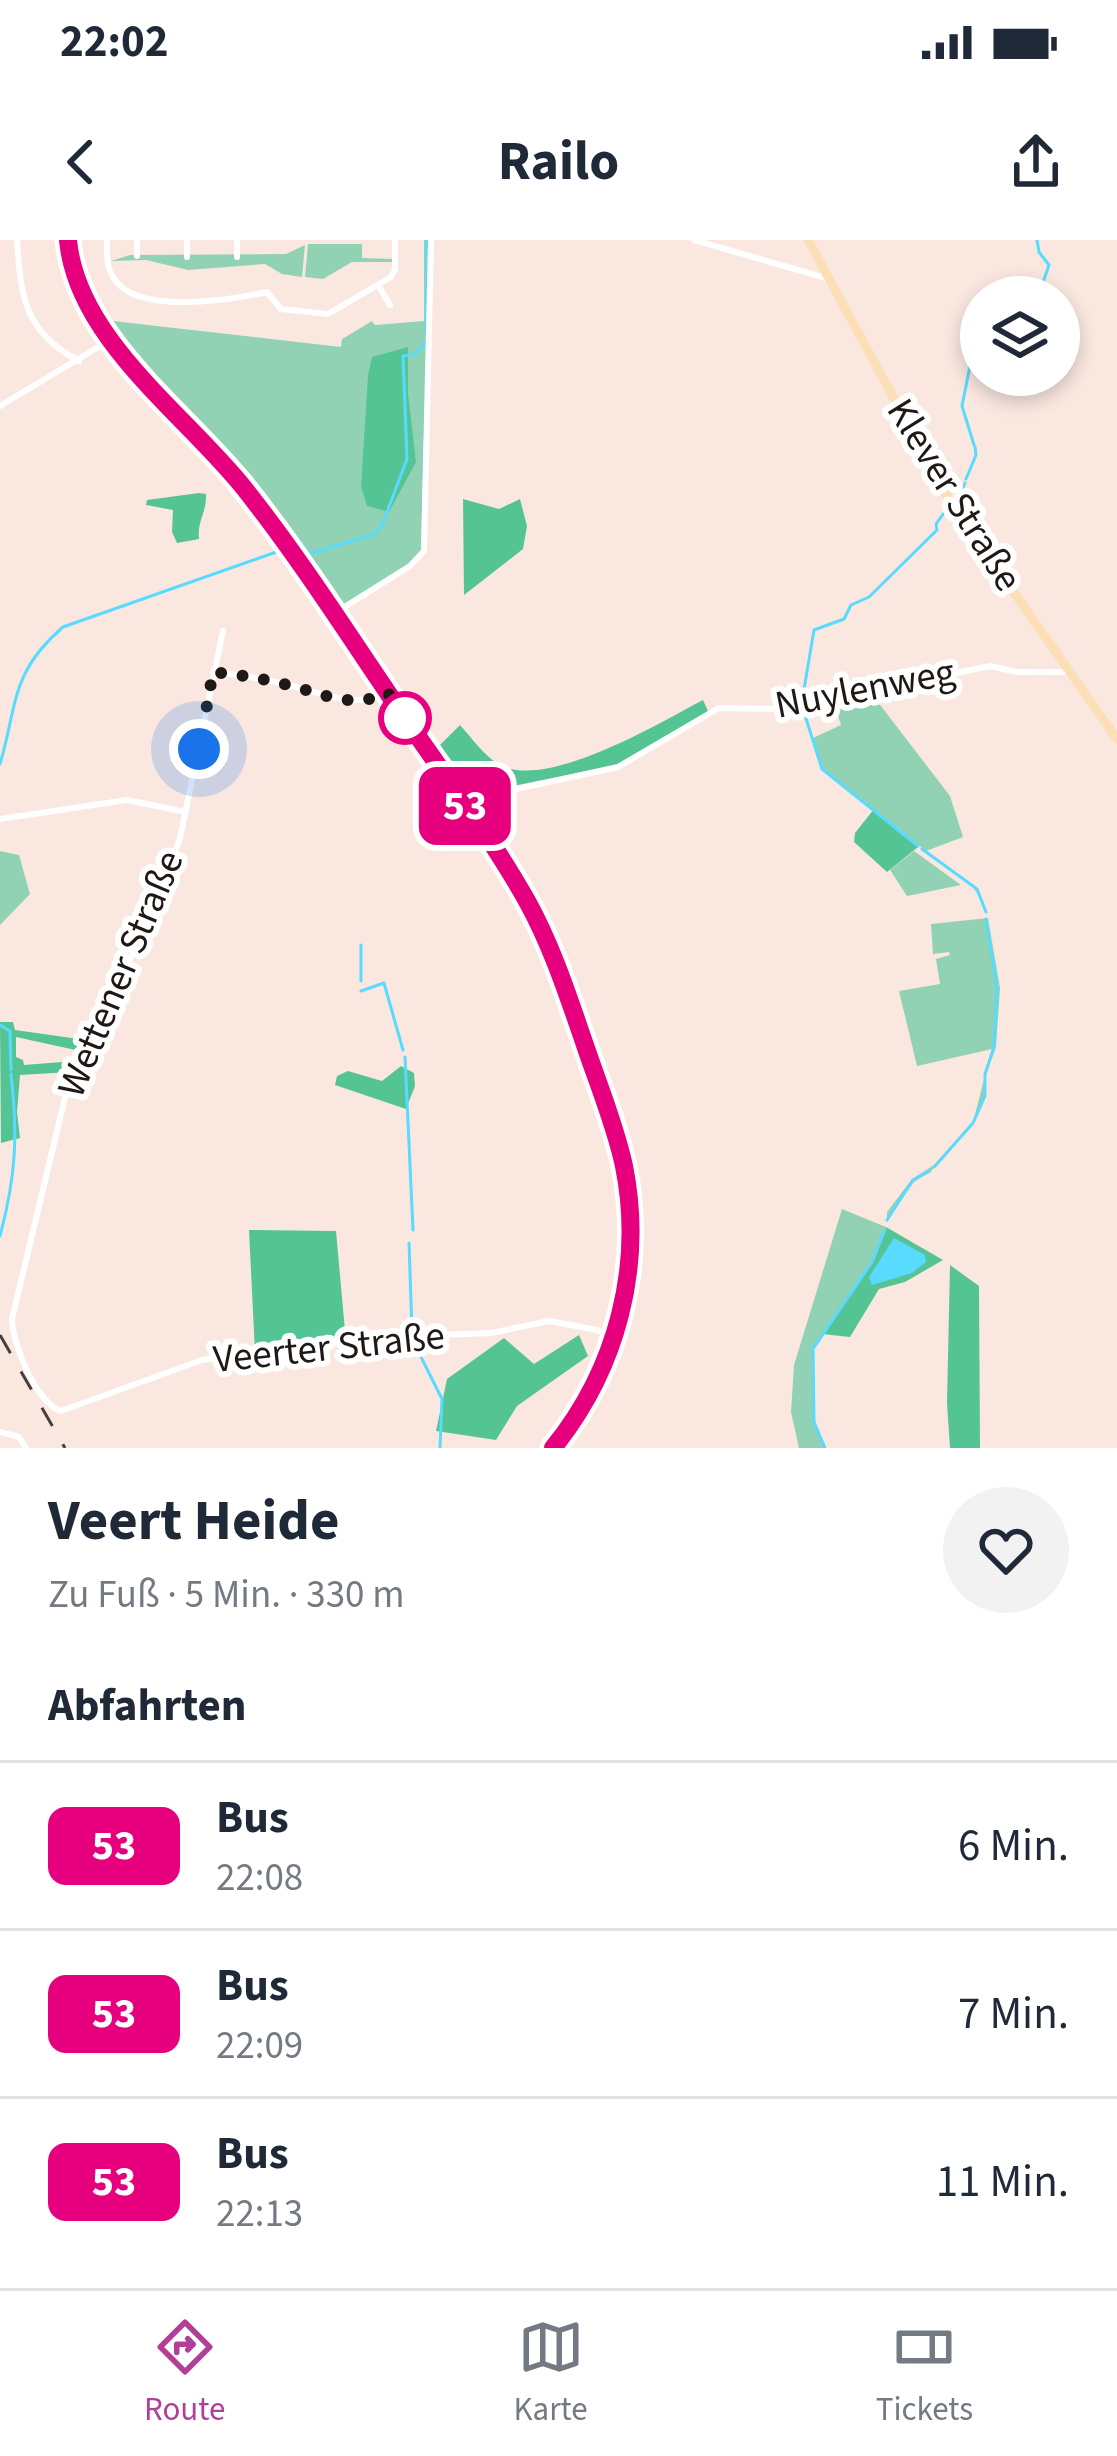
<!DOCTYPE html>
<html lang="de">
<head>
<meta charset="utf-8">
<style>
  :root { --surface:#fff; --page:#f2f2f3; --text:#1f2937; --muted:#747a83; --line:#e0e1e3; --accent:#b23e98 }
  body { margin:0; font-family:"Source Sans 3",sans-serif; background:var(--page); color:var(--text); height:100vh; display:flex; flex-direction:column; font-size:45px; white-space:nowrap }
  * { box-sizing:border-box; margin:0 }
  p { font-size:39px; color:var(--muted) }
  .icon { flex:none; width:66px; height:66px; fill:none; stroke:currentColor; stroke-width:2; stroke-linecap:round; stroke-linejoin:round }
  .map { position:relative; height:1208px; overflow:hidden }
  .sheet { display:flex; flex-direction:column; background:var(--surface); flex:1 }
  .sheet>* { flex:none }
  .badge { padding:0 24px; border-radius:18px; font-size:42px; line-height:78px }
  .tools { position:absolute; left:960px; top:36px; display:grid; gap:24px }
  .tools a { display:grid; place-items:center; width:120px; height:120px; border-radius:50%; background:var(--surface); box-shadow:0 6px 18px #0003; font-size:60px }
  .you { position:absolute; width:60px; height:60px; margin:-30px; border:9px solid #fff; border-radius:50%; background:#1a73e8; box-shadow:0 0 0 18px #1a73e833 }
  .map>.badge { position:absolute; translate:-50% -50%; box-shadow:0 0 0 6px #fff }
  h2 { padding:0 48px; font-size:45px; line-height:108px }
  .round { display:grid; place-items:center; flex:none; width:126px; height:126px; border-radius:63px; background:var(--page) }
  .head { display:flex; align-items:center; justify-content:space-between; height:204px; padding:0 48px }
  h1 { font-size:57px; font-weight:700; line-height:90px }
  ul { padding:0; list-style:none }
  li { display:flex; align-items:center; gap:36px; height:168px; padding:0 48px; border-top:3px solid var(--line) }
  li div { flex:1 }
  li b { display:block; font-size:45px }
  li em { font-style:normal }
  li .badge { min-width:132px; font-weight:700; text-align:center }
  .status { display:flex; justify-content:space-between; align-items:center; height:84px; padding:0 60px; background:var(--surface); direction:ltr }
  .status svg { height:33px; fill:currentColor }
  header { display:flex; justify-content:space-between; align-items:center; height:156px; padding:0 48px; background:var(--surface); font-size:54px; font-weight:700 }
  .tabs { display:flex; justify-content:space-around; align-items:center; height:168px; border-top:3px solid var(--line); background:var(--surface); font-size:33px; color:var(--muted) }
  .tabs a { display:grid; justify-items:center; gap:6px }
  .tabs .active { color:var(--accent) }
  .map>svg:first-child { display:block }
  .green { fill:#92d2b4 }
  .forest { fill:#55c495 }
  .water { fill:#59daff }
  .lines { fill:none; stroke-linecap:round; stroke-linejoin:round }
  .stream { stroke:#59daff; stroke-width:3 }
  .minor { stroke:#fff; stroke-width:6 }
  .major { stroke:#fcdfb7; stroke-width:9 }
  .rail { stroke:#473f3b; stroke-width:3; stroke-dasharray:21 21; stroke-linecap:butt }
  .line-casing { stroke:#fff; stroke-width:27 }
  .line { stroke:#e6007e; stroke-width:18 }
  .walk { stroke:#1f1916; stroke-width:12; stroke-dasharray:0 21.6 }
  .stop-dot { fill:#fff; stroke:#e6007e; stroke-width:6 }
  .labels { text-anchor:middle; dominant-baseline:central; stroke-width:12; stroke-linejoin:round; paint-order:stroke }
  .street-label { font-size:39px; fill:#1f1916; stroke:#fff }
</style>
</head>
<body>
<div class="status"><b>22:02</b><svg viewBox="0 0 49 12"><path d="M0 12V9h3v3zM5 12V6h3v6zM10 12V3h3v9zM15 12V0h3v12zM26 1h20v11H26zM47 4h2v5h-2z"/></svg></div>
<header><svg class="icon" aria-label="back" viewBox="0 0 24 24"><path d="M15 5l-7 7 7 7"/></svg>Railo<svg class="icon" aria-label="share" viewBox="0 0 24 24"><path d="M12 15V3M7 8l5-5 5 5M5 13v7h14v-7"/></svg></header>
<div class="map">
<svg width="1117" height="1208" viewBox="0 0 1117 1208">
  <rect width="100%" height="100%" fill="#fae8e0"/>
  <path class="green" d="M75,0H79L92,48L113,81L341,107L342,99L372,81L375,85L424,81V0H429L421,311L409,324L339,367L310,324L288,310L99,81L77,34Z
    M308,4H362V18L393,19V22H352L323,39L305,37Z
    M305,5L302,37L282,34L265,24L188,30L146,20L111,21L130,15L286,14Z
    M871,453L950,556L963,597L926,611C949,629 980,643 986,673L976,650L821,529L803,467L813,498L841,485L833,460Z
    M0,611L19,615L30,654L0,685Z
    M914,611L961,645L907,656L890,630Z
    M988,678L1000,748L996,807L986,834V856L974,883L936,927L914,942L890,974L887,983V972L912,939L934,925L973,882L992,809L917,826L899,751L940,744L936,719L950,715L949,712L933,714L931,684Z
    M842,969L886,987L874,1021L814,1109L815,1181L826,1208H799L791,1172L794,1125Z"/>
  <path class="forest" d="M408,107V153L416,222L389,272L367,266L361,247L368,135L372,117Z
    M199,253L206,254C207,272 197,281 199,299L177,303L172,292L173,270L146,265L147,260Z
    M463,259L499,269L520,259L527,286L523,309L464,355Z
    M703,460L708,471L617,525L468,555L438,507L460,485C472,498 484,516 500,525C548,550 659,483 703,460Z
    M874,569L918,607L887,632L854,602L855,593Z
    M0,782H13L15,790L86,800L80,811L16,797V817L23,820L24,825L75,821L70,832L20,835L17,872L20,898L1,903Z
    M401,826L414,833L415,846L406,869L335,845L337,836L348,831L382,841Z
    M886,987L943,1020L905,1042L879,1049L850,1097L822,1094L874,1021Z
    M249,990L336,991L346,1102L255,1113Z
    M950,1025L979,1046L980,1208H950L947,1163Z
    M579,1095L588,1116L517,1166L496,1200L436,1191L447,1139L504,1098L534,1124Z"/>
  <path class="water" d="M894,998L925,1015L926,1022L912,1033L872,1045L869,1037Z"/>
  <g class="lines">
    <path class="stream" d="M1037,0L1039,12L1049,25L1038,57
      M426,19L427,0
      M426,93L427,22
      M976,96H981
      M974,205L962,166L975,101
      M966,239L976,215L975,207
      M960,255L965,243
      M301,303L308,314L375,294L382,285L407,219L403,116L415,114L426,103
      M802,461L814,390L844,379L851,365L869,357L937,290L936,284L946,270
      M803,469L822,529L918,606
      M0,524C18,463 10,433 63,387L282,310
      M922,609L977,649L986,672
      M361,741V705
      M361,751L384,743L403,810
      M0,785L10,791L11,830
      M405,817L413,990
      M935,926L973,883L985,856V834L994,807L997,747L986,679
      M887,980L913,940L930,931
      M0,996C16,936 18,895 11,834
      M409,1003L412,1091
      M412,1099L442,1159L440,1208
      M825,1208L814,1182L813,1109L872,1022L885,990"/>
    <path class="minor" d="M17,0C21,57 24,92 79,121
      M68,0C77,99 185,174 244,248C300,320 349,396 401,472C443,534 490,595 527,661C552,706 568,756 585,804C597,842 612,879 622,917C646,1018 618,1128 553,1208
      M107,0C107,13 106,26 113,37C135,76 230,60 267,52L281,69L328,74L391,37L395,29V0
      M137,0V16
      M237,0V17
      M694,0L829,39
      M187,17V0
      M378,45L390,65
      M0,166L110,100
      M335,373L410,326L424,311L431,0
      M223,391L180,598L147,685L68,845L12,1079C12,1104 37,1164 61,1171L202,1120L255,1113L386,1097L491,1093L549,1081L597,1090L614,1098
      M213,432C240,435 266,439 292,446C325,454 354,469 388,453
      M462,561L618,527L719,468L779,469L990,426L1017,432H1069
      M0,579L127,560L186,572
      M0,1192L19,1197L26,1208"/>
    <path class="major" d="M808,0L949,260L1117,499"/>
    <path class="rail" d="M0,1095L65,1208"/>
  </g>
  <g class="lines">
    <defs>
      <path id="line" d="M68,0C77,99 185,174 244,248C301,320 349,396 401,472C443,534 490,595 527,661C552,706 568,756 585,805C598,844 615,884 624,926C644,1026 617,1129 553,1208"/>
    </defs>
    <use href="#line" class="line-casing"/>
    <use href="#line" class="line"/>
    <path class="walk" d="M199,509L213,432C240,435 266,439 292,446C325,455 354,469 388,453L405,478"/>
  </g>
  <circle class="stop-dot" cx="405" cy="478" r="24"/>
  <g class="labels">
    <g class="street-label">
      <text transform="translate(954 255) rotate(58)">Klever Straße</text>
      <text transform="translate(865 449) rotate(-11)">Nuylenweg</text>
      <text transform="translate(121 734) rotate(-67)">Wettener Straße</text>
      <text transform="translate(329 1108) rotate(-6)">Veerter Straße</text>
    </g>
  </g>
</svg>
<div class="tools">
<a><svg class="icon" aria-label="layers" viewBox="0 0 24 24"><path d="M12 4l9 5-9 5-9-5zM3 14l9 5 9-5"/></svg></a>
</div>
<div class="you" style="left:199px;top:509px"></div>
<b class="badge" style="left:465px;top:566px;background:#e6007e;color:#fff">53</b>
</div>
<section class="sheet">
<div class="head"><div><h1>Veert Heide</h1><p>Zu Fuß · 5 Min. · 330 m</p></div><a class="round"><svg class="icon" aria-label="heart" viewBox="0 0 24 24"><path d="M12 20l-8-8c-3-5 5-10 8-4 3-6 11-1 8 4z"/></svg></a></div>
<h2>Abfahrten</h2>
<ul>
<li><span class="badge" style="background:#e6007e;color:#fff">53</span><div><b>Bus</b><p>22:08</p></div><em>6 Min.</em></li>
<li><span class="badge" style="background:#e6007e;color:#fff">53</span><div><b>Bus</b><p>22:09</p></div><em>7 Min.</em></li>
<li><span class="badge" style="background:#e6007e;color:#fff">53</span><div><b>Bus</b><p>22:13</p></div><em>11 Min.</em></li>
</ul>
</section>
<nav class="tabs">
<a class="active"><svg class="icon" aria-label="directions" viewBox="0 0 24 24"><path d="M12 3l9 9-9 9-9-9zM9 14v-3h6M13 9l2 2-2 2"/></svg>Route</a>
<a><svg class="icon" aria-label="map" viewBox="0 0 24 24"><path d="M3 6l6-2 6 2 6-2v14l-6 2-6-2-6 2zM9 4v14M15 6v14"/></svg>Karte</a>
<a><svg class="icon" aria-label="tickets" viewBox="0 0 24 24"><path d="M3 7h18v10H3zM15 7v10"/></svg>Tickets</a>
</nav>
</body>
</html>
